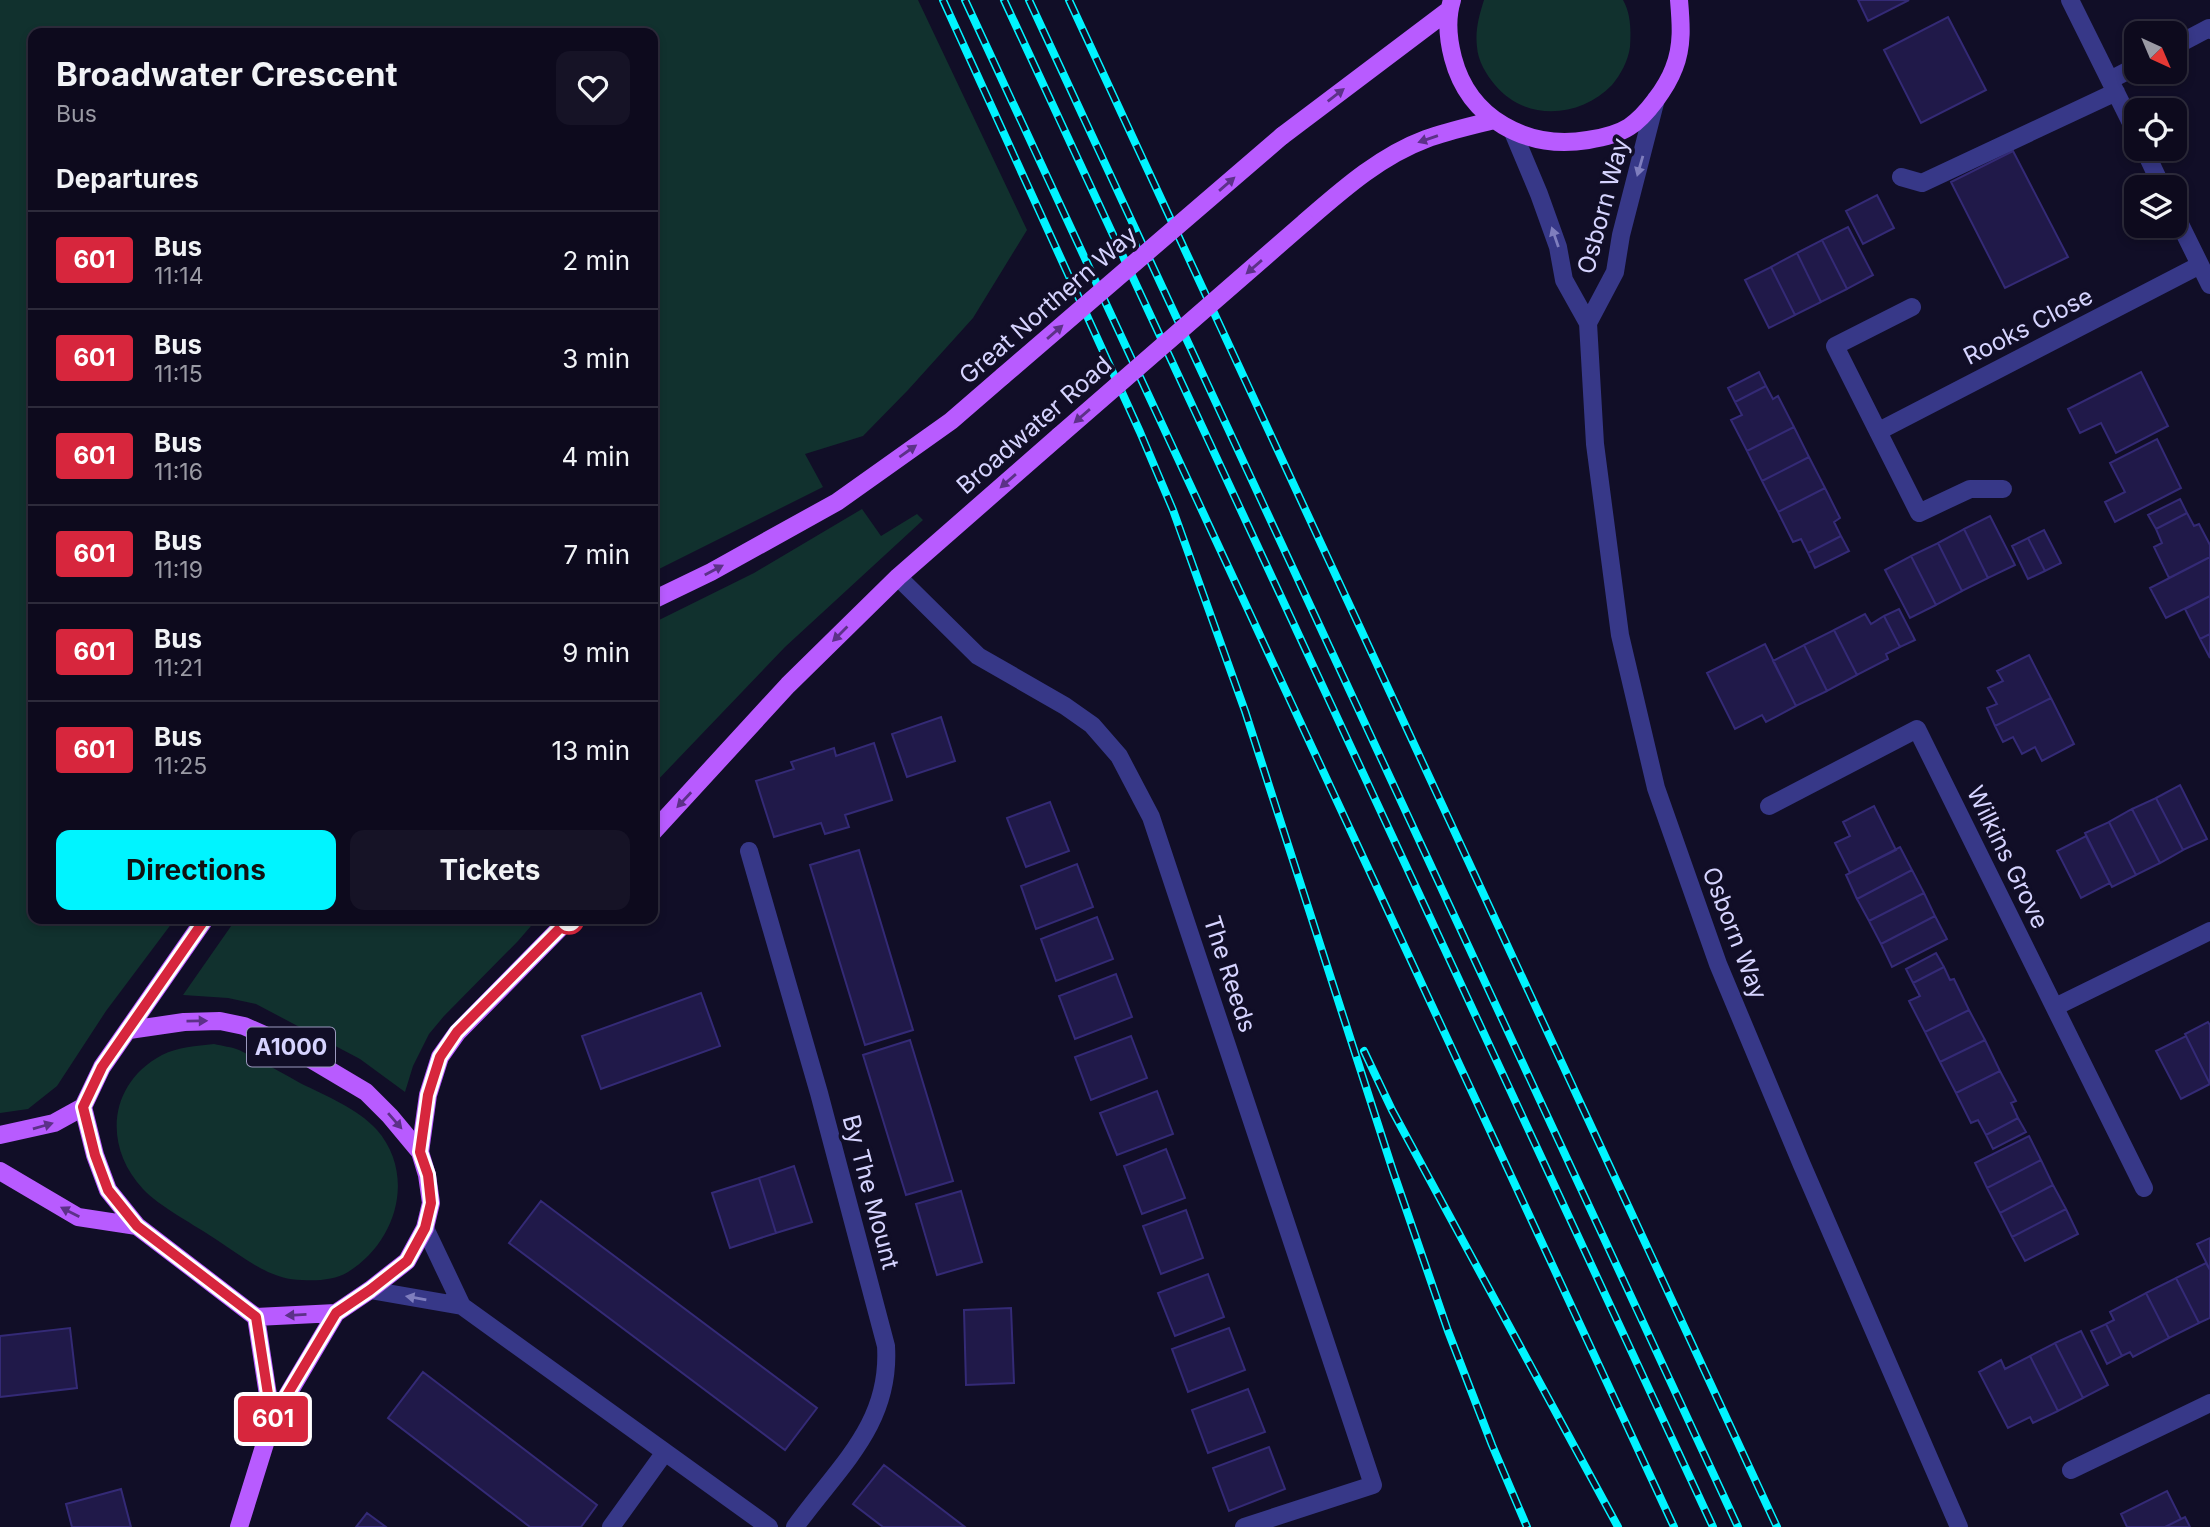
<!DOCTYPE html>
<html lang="en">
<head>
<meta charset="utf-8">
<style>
  :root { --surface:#0d0a1d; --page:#161326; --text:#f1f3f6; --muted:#9a9aa4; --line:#2d2b3b; --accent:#00f4ff }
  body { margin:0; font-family:Inter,sans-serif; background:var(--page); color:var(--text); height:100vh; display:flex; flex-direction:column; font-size:26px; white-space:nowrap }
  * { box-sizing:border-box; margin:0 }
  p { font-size:23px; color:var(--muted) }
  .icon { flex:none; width:38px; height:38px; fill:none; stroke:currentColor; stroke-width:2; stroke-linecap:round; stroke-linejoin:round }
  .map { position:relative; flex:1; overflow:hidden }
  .details { position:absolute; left:28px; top:28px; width:630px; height:896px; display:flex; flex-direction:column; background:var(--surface); border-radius:14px; box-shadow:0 4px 10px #0003,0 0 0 2px var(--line) }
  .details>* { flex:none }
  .badge { padding:0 14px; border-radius:5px; font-size:24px; line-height:46px }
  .needle { width:46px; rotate:136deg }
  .controls { position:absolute; left:2124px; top:21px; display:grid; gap:14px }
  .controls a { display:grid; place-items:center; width:63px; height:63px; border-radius:14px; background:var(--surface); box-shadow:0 4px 10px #0003,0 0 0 2px var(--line); font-size:35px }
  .map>.badge { position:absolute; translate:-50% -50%; box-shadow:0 0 0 4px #fff }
  h2 { padding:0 28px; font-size:26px; line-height:63px }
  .round { display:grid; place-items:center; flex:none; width:74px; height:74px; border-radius:14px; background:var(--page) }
  .head { display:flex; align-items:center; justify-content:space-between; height:119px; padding:0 28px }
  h1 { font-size:33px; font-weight:700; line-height:52px }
  .primary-button { display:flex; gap:14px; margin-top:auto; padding:14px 28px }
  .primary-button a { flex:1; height:80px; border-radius:14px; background:var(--accent); color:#111; font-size:28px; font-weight:700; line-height:80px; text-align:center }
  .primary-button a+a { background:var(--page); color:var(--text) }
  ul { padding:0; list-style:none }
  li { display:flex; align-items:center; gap:21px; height:98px; padding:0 28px; border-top:2px solid var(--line) }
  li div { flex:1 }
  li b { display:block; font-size:26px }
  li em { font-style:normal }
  li .badge { min-width:77px; font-weight:700; text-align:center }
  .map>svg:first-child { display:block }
  .green { fill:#11312e }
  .building { fill:#201949; stroke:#342a76; stroke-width:2 }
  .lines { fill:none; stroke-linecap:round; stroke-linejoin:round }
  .minor { stroke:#373888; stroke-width:18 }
  .major { stroke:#b85bff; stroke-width:18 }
  .rail-casing { stroke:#00f4ff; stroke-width:8 }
  .rail { stroke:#110e27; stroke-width:5; stroke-dasharray:16; stroke-linecap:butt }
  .major-bridge { stroke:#b85bff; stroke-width:18 }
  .oneway { fill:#5c3188 }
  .oneway2 { fill:#7f7ebe }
  .line-casing { stroke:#fff; stroke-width:16 }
  .line { stroke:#d7263d; stroke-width:10 }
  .stop-dot { fill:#fff; stroke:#d7263d; stroke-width:3.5 }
  .labels { text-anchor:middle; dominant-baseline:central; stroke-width:7; stroke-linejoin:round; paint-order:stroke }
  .shield { fill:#110e27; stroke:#9b99be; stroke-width:2 }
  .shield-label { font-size:23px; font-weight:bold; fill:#d6d4ff }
  .street-label { font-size:24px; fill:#d6d4ff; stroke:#110e27 }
</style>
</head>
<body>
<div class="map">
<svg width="2210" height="1527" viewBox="0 0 2210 1527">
  <rect width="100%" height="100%" fill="#110e27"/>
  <path class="green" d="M0,0H918L1027,230L973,318L908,390L863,436L805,454L823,487L653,572V33H33V919H175L106,1011L57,1086L28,1109L0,1113Z
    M1484,0H1623C1631,14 1631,31 1630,47C1628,61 1621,74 1612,85C1580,118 1526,122 1495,85C1486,74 1478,61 1477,47C1475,30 1479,16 1484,0Z
    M862,509L881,536L917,514L923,520L785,647L653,785V623L754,573Z
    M236,919H537L518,941L444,1016L429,1034L413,1066L405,1092L360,1059L256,1004L228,998L183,995Z
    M214,1044C222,1046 232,1047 239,1050C260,1060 280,1072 300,1083C326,1096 357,1108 377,1130C416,1175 397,1242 348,1272C335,1280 317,1281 302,1280C270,1280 243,1257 217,1240C198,1227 157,1205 143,1189C103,1146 108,1084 162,1055C178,1047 196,1046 214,1044Z"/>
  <path class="building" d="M1858,0H1909L1868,21Z
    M1948,17L1986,90L1921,123L1884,50Z
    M2013,151L2068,257L2005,288L1951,182Z
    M1877,195L1894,228L1863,244L1846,211Z
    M1848,227L1873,275L1847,289L1822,240Z
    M1822,240L1847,289L1821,302L1797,253Z
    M1797,253L1821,302L1795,315L1771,267Z
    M1771,267L1795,315L1769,328L1745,280Z
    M1759,372L1766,386L1735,402L1728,388Z
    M2141,372L2168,426L2116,453L2101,423L2080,433L2068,409Z
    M1766,386L1773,399L1778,396L1794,427L1747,451L1731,420L1742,415L1735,402Z
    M1794,427L1809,457L1762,481L1747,451Z
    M2157,439L2181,488L2115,522L2105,502L2125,492L2110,463Z
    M1809,457L1825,488L1778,512L1762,481Z
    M1825,488L1840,518L1834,522L1841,536L1808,553L1801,539L1793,542L1778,512Z
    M2180,499L2187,513L2156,529L2148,515Z
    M2187,513L2194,526L2199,524L2210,545V557L2169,578L2154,547L2162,543L2156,529Z
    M1990,516L2015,565L1988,578L1964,529Z
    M1964,529L1988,578L1962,591L1938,543Z
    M2044,530L2061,563L2045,571L2028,538Z
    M1841,536L1849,551L1815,568L1808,553Z
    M2028,538L2045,571L2028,579L2012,546Z
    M1938,543L1962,591L1936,605L1911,556Z
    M1911,556L1936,605L1910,618L1885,570Z
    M2210,557V596L2166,618L2150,588Z
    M2210,596V634L2200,639L2185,609Z
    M1899,609L1915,640L1900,647L1884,616Z
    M1865,614L1871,624L1884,616L1900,647L1886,654L1888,659L1857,675L1834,630Z
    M1834,630L1857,675L1827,691L1804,645Z
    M2210,634V658L2200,639Z
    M1765,644L1796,706L1766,722L1762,715L1735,729L1707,673Z
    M1804,645L1827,691L1796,706L1773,661Z
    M2029,655L2051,698L1995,726L1987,708L1997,704L1988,688L2003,681L1997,671Z
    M2051,698L2074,744L2042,761L2035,747L2022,754L2013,737L2003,742L1995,726Z
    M941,717L955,761L907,777L892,734Z
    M874,743L892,800L845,815L849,827L825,834L821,823L774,837L756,781L794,769L791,762L834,748L836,756Z
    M2180,785L2207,839L2183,850L2156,798Z
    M2156,798L2183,850L2160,863L2132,809Z
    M1050,802L1069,851L1026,867L1007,818Z
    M1874,806L1896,850L1850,873L1835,843L1850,836L1843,822Z
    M2132,809L2160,863L2136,875L2109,822Z
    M2109,822L2136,875L2112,887L2085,833Z
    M2086,836L2110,883L2081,898L2057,851Z
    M1900,847L1912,870L1857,899L1846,875Z
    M859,850L913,1030L865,1045L810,865Z
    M1077,864L1093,907L1036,929L1021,886Z
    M1912,870L1924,893L1869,921L1857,899Z
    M1924,893L1935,916L1881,944L1869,921Z
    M1935,916L1947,939L1892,967L1881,944Z
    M1097,917L1113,959L1056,981L1041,939Z
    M1936,953L1944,967L1913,983L1906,969Z
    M1944,967L1950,980L1954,979L1969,1010L1925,1032L1909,1001L1920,996L1913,983Z
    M1116,974L1132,1017L1075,1039L1059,996Z
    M701,993L720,1046L601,1089L582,1036Z
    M1969,1010L1985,1040L1940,1062L1925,1032Z
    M2208,1022L2210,1025V1084L2185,1034Z
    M1131,1036L1147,1078L1091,1100L1075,1057Z
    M2186,1036L2210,1084L2181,1099L2156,1051Z
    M910,1040L953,1181L906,1195L863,1055Z
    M1985,1040L2000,1071L1956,1093L1940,1062Z
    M2000,1071L2016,1101L2011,1103L2018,1118L1986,1135L1978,1120L1971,1123L1956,1093Z
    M1157,1091L1173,1134L1117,1155L1100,1113Z
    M2018,1118L2026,1132L1993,1149L1986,1135Z
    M2029,1136L2041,1160L1987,1188L1975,1163Z
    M1166,1149L1185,1198L1142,1214L1124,1166Z
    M2041,1160L2053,1185L2000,1213L1987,1188Z
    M794,1166L812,1222L776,1233L759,1178Z
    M759,1178L776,1233L730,1248L712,1193Z
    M2053,1185L2066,1209L2012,1237L2000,1213Z
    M961,1191L982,1262L937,1275L916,1204Z
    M541,1201L817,1408L785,1450L509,1243Z
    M2066,1209L2078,1234L2025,1261L2012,1237Z
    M1186,1210L1203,1258L1161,1274L1143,1226Z
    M2210,1238V1270L2197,1244Z
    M2206,1263L2210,1270V1318L2199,1323L2176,1278Z
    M1208,1274L1224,1317L1175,1336L1158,1293Z
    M2176,1278L2199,1323L2169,1338L2146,1293Z
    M2146,1293L2169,1338L2133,1357L2130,1352L2122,1356L2106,1324L2114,1320L2110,1312Z
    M1011,1308L1014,1383L966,1385L964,1310Z
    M2106,1324L2122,1356L2107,1364L2091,1331Z
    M70,1328L77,1388L0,1397V1336Z
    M1229,1328L1245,1370L1188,1392L1172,1349Z
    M2081,1331L2108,1385L2083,1398L2055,1343Z
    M2055,1343L2083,1398L2058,1411L2030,1356Z
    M2030,1356L2058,1411L2033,1423L2030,1417L2008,1428L1979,1372L2001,1360L2005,1369Z
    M423,1372L597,1505L581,1527H530L388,1418Z
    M1248,1389L1265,1432L1208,1453L1192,1410Z
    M1269,1447L1285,1489L1229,1511L1213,1468Z
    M884,1465L965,1527H883L853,1504Z
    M121,1489L131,1527H72L66,1504Z
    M2167,1491L2181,1519L2165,1527H2127L2121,1514Z
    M367,1513L386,1527H356Z
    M2185,1517L2190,1527H2165Z"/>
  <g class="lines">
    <path class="minor" d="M2070,0L2137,135
      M2175,46L2209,28L2210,30
      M2110,80L2137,66
      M1513,132L1539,194L1558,247L1564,280L1588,323L1595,444L1620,635L1656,788L1718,964L1802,1165L1959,1527
      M2144,149L2162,187
      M1901,177L1922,183L2116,92
      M2175,214L2210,285
      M1912,307L1835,346L1919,513L1970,489H2003
      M1588,323L1615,272L1621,235L1656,99
      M1879,431L2200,265
      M898,577L978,656L1065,706L1092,725L1119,756L1151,817L1373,1485L1244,1527
      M1769,806L1917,729L2144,1188
      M749,851L819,1093L886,1346C891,1425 838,1467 795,1527
      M2055,1007L2210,931
      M425,1228L462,1306
      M370,1290L462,1306L769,1527
      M2071,1470L2210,1403
      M611,1527L665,1452"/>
    <path class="major" d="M1452,0C1446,19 1448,39 1453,58C1469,119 1527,150 1588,140C1601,138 1618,134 1629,127C1646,116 1667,87 1674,68C1683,46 1681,23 1679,0
      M1282,136L1449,10
      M1305,222C1342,190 1380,156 1426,139C1448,131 1471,126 1494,120
      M653,600L711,572L837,502L951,421L1003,376
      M653,832L788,685L898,577L1059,436
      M129,1030L184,1022L220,1021L244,1026L287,1045L366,1092L390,1116L420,1152L427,1175L431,1203L425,1228L407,1261L370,1290L336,1313L256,1317L137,1226L108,1190L95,1155L83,1107L102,1067L205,919
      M0,1135L54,1123L83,1107
      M420,1152L428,1095L440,1057L457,1033L569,919
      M0,1171L78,1217L137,1226
      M256,1317L272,1421
      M239,1527L272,1421L336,1313"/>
    <defs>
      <path id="rail" d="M943,0L1140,432L1173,510L1245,711L1393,1171L1448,1331L1492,1445L1527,1527
        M965,0L1674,1527
        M1004,0L1713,1527
        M1029,0L1738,1527
        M1069,0L1777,1527
        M1364,1051L1392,1110L1618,1527"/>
    </defs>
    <use href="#rail" class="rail-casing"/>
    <use href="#rail" class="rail"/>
    <path class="major-bridge" d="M1003,376L1282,136
      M1059,436L1305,222"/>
  </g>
  <defs><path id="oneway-solid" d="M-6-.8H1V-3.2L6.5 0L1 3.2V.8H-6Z" transform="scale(1.75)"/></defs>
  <g class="oneway">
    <use href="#oneway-solid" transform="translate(1336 95) rotate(-38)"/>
    <use href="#oneway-solid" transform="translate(1428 139) rotate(161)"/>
    <use href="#oneway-solid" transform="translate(1227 184) rotate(-41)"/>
    <use href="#oneway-solid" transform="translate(1254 267) rotate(139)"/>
    <use href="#oneway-solid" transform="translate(1055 332) rotate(-41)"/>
    <use href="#oneway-solid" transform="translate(1082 416) rotate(139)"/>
    <use href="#oneway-solid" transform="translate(908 451) rotate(-35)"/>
    <use href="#oneway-solid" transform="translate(1008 481) rotate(139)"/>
    <use href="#oneway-solid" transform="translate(714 570) rotate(-28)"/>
    <use href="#oneway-solid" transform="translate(840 634) rotate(135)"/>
    <use href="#oneway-solid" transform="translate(684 800) rotate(133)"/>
    <use href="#oneway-solid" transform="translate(197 1021) rotate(-1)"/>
    <use href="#oneway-solid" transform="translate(395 1121) rotate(49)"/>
    <use href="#oneway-solid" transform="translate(43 1126) rotate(-16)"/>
    <use href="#oneway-solid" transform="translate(70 1212) rotate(-153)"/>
    <use href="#oneway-solid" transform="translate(296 1315) rotate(177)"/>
  </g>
  <g class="oneway2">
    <use href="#oneway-solid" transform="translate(1640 166) rotate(106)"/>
    <use href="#oneway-solid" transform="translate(1555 237) rotate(-109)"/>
    <use href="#oneway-solid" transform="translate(416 1298) rotate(-170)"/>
  </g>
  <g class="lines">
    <defs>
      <path id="line" d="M205,919L102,1067L83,1107L95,1155L108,1190L137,1226L256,1317L272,1420L336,1313L370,1290L407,1261L425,1228L431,1203L428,1175L420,1152L428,1095L440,1057L457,1032L569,919"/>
    </defs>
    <use href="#line" class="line-casing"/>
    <use href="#line" class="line"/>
  </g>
  <circle class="stop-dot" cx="569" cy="919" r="14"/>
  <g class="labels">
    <rect class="shield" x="247" y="1027.5" width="88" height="39" rx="5"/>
    <g class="shield-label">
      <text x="291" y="1047">A1000</text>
    </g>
    <g class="street-label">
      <text transform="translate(1603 206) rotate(-75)">Osborn Way</text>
      <text transform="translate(1048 305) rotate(-41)">Great Northern Way</text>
      <text transform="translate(2028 326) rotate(-27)">Rooks Close</text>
      <text transform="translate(1034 425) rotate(-41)">Broadwater Road</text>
      <text transform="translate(2008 857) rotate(64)">Wilkins Grove</text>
      <text transform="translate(1735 933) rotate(69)">Osborn Way</text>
      <text transform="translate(1230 974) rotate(72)">The Reeds</text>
      <text transform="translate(871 1192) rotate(75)">By The Mount</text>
    </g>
  </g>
</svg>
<div class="controls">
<a><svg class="needle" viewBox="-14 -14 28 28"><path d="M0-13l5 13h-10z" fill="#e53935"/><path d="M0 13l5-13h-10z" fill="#9a9aa4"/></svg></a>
<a><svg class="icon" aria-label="locate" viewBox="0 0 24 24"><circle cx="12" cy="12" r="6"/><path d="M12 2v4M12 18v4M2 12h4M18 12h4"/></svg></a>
<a><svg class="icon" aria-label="layers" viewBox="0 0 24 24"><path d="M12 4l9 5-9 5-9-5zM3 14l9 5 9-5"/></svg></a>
</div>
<b class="badge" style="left:273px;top:1419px;background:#d7263d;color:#fff">601</b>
<section class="details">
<div class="head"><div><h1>Broadwater Crescent</h1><p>Bus</p></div><a class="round"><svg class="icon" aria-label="heart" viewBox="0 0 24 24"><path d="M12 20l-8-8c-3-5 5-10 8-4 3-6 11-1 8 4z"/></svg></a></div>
<h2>Departures</h2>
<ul>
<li><span class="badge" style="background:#d7263d;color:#fff">601</span><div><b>Bus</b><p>11:14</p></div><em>2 min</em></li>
<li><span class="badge" style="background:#d7263d;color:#fff">601</span><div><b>Bus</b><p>11:15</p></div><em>3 min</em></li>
<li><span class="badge" style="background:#d7263d;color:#fff">601</span><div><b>Bus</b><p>11:16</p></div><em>4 min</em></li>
<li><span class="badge" style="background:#d7263d;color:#fff">601</span><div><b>Bus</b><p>11:19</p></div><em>7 min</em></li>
<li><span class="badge" style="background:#d7263d;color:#fff">601</span><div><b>Bus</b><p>11:21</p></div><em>9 min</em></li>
<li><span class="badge" style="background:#d7263d;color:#fff">601</span><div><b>Bus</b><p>11:25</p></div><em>13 min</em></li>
</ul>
<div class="primary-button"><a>Directions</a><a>Tickets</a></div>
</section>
</div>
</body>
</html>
